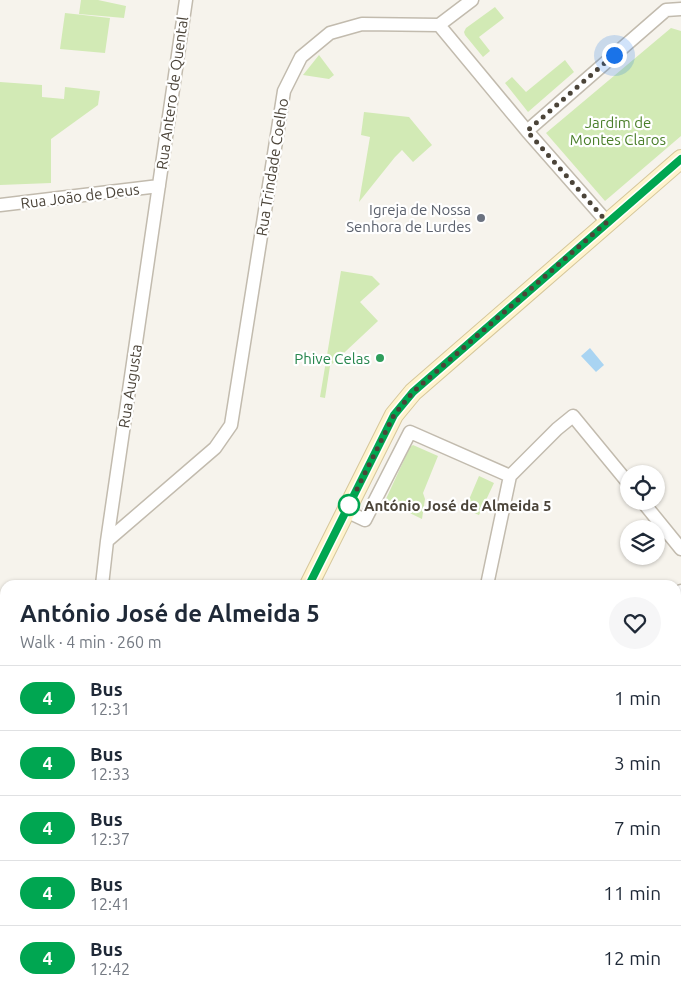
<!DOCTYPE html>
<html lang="en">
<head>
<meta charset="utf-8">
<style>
  :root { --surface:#fff; --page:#f6f6f7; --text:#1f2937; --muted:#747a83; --line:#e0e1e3 }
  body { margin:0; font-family:Ubuntu,sans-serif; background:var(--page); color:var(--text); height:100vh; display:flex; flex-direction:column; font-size:19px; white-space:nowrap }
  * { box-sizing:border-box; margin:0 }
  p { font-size:16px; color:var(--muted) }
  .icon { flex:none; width:28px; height:28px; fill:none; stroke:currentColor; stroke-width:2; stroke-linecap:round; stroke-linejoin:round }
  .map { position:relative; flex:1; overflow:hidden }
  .panel { position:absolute; left:0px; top:580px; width:681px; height:421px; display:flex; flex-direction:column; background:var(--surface); border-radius:15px 15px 0 0; box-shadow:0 1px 4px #0004 }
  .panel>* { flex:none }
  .badge { padding:0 10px; border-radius:16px; font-size:18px; line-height:32px }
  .buttons { position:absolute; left:620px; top:465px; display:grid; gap:10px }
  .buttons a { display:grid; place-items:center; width:45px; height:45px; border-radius:50%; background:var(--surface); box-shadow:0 1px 4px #0004; font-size:25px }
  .you { position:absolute; width:25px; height:25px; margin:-12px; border:4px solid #fff; border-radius:50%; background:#1a73e8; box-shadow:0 0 0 8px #1a73e833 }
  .map>.badge { position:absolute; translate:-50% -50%; box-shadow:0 0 0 2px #fff }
  .round { display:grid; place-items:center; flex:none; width:52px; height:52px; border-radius:26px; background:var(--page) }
  .headline { display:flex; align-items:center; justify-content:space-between; height:85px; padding:0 20px }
  h1 { font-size:24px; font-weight:700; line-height:38px }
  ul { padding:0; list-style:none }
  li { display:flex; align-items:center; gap:15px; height:65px; padding:0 20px; border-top:1px solid var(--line) }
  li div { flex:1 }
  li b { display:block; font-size:19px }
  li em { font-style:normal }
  li .badge { min-width:55px; font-weight:700; text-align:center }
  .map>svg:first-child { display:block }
  .green { fill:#d2eab5 }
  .water { fill:#a9d4f2 }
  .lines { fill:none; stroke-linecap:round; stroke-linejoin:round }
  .street-casing { stroke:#c2bbae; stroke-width:15 }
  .secondary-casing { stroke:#d6c79b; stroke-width:20 }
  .primary-casing { stroke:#e6c16a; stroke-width:22 }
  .street { stroke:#fff; stroke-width:12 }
  .secondary { stroke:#fff3cd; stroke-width:18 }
  .primary { stroke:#ffe39c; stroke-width:20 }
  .line-casing { stroke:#fff; stroke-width:11 }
  .line { stroke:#00a651; stroke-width:8 }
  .walk { stroke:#4b4439; stroke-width:5; stroke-dasharray:0 9 }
  .worship-dot { fill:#6b7280; stroke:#fff; stroke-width:2 }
  .leisure-dot { fill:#2e9e5b; stroke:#fff; stroke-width:2 }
  .stop-dot { fill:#fff; stroke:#00a651; stroke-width:2.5 }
  .labels { text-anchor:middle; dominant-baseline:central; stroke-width:4.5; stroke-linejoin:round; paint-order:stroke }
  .street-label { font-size:15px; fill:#4b4439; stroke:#fff }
  .park-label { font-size:15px; fill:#4a7f2a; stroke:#fff }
  .worship-label { font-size:15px; fill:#5b616d; stroke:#fff; text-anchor:end }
  .leisure-label { font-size:15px; fill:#27864d; stroke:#fff; text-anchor:end }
  .stop-label { font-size:15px; font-weight:bold; fill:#4b4439; stroke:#fff; text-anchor:start }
</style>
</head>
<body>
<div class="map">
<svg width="681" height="1001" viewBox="0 0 681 1001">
  <rect width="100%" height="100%" fill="#f6f3ec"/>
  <path class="green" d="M81,0H98L126,6L124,18L79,14Z
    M495,7L504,18L479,37L490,51L483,57L465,35L464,32L466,28Z
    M65,13L110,18L105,53L60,49Z
    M671,28L681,31V136L605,201L546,133Z
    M319,55L334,75L329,79L303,75Z
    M565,60L574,72L528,112L505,83L512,77L526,92Z
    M0,82L42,85V97L64,99L65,87L100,91L98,105L51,139V183L0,185Z
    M364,112L409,117L432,145L413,162L402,150L395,157L359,202L370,137L361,135Z
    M341,271L372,276L380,284L360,302L378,321L330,366L325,398L320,397Z
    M413,445L438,456L423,493L425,499L422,519L385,501L410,447Z
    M479,476L494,483L479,515L469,511L472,503L468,502Z
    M676,746L681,748V801L676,808Z
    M399,996H543L539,1001H398Z"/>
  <path class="water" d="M590,348L604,365L596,372L581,356Z"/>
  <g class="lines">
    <defs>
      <path id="street" d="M439,25L472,0
        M527,131L666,10L681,9
        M0,205L159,186
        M510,476L557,429L573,416L629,484
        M642,501L681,549
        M346,511L365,520L410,432L510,476L487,585
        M107,541L215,448L231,425L284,91L301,57L330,33L362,24L439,25L527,131L607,222
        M102,585L107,541L186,0
        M676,605L681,591
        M0,633L5,632
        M676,684L681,686
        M150,996L151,1001"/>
      <path id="secondary" d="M309,585L394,415L413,392L681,159
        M305,996V1001"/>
      <path id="primary" d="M676,1001L681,994"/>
    </defs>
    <use href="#street" class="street-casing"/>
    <use href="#secondary" class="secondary-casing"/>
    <use href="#primary" class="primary-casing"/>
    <use href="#street" class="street"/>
    <use href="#secondary" class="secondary"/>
    <use href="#primary" class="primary"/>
  </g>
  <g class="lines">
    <defs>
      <path id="line" d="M309,585L394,415L413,392L681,159"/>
    </defs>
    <use href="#line" class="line-casing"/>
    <use href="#line" class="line"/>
    <path class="walk" d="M349,505L394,415L413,392L607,222L527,131L614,55"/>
  </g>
  <circle class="worship-dot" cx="481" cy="218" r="5"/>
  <circle class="leisure-dot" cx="380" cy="358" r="5"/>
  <circle class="stop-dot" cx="349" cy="505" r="10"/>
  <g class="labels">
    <g class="street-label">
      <text transform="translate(172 93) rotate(-82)">Rua Antero de Quental</text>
      <text transform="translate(272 167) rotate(-81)">Rua Trindade Coelho</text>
      <text transform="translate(80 196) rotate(-7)">Rua João de Deus</text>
      <text transform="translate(130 386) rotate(-81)">Rua Augusta</text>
    </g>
    <g class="park-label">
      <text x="618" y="122">Jardim de<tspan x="618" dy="17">Montes Claros</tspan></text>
    </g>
    <g class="worship-label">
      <text x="471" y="209">Igreja de Nossa<tspan x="471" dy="17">Senhora de Lurdes</tspan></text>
    </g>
    <g class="leisure-label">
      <text x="370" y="358">Phive Celas</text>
    </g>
    <g class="stop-label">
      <text x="364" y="505">António José de Almeida 5</text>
    </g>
  </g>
</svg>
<div class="buttons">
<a><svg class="icon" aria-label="locate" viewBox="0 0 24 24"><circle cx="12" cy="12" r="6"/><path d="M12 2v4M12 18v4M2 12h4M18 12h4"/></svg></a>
<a><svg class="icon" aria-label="layers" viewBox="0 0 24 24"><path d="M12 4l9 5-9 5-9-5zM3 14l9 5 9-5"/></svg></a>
</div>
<div class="you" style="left:614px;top:55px"></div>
<section class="panel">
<div class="headline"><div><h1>António José de Almeida 5</h1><p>Walk · 4 min · 260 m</p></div><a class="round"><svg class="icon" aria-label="heart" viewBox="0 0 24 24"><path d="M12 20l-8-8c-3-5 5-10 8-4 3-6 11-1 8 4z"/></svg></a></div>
<ul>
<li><span class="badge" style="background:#00a651;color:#fff">4</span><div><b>Bus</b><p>12:31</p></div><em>1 min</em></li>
<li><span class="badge" style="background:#00a651;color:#fff">4</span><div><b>Bus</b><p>12:33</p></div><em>3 min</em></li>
<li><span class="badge" style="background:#00a651;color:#fff">4</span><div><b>Bus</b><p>12:37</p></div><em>7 min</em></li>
<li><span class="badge" style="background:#00a651;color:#fff">4</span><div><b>Bus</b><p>12:41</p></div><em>11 min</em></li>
<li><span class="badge" style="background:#00a651;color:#fff">4</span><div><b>Bus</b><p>12:42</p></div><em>12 min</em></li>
</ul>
</section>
</div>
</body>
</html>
